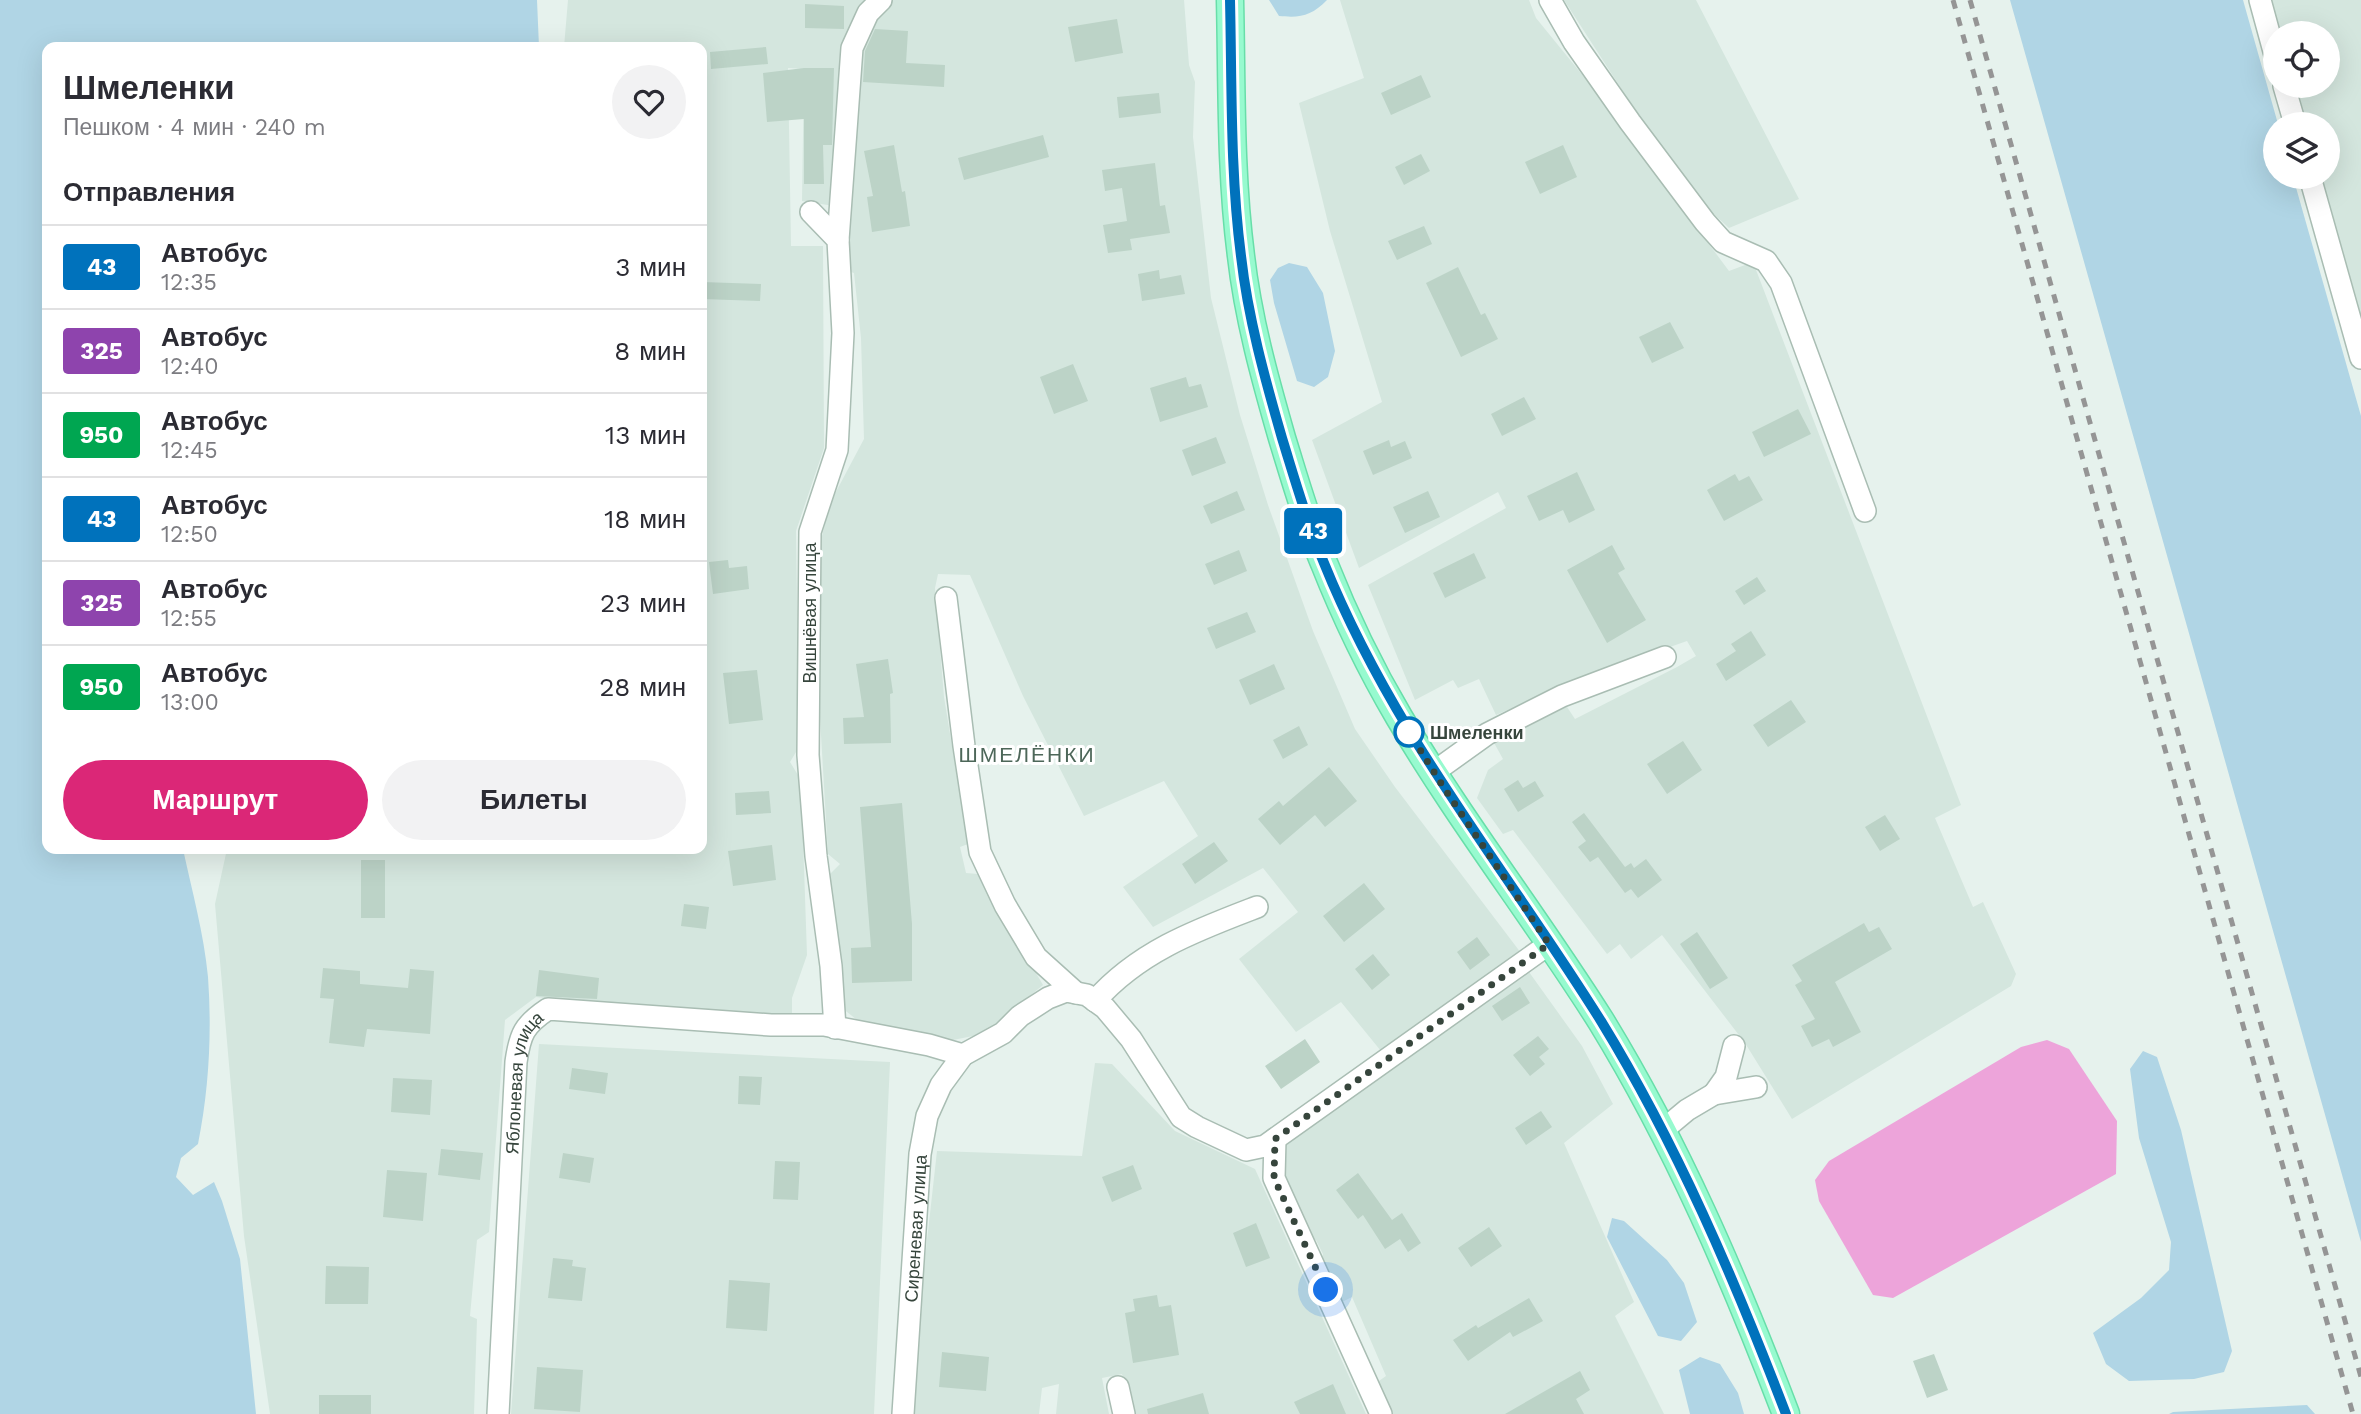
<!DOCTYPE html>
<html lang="ru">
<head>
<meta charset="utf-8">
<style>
  :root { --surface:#fff; --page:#f2f2f3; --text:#2b2b33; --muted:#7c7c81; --line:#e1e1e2; --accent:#db2777 }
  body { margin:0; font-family:"Work Sans",sans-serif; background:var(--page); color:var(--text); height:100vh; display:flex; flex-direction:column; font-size:26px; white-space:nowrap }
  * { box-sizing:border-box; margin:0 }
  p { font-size:23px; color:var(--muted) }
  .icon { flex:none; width:38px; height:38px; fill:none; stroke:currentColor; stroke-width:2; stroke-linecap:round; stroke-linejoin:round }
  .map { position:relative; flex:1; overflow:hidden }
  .details { position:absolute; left:42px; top:42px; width:665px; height:812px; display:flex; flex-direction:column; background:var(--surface); border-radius:14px; box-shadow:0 7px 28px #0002 }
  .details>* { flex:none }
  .badge { padding:0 14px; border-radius:5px; font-size:24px; line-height:46px }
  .fabs { position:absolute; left:2263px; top:21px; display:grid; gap:14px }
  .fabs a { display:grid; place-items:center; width:77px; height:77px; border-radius:50%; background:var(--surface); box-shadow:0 7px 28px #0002; font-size:35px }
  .you { position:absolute; width:35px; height:35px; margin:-18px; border:5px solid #fff; border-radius:50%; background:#1a73e8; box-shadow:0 0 0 10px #1a73e833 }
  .map>.badge { position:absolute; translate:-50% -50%; box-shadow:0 0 0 4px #fff }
  h2 { padding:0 21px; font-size:26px; line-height:63px }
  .round { display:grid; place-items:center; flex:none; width:74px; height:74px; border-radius:37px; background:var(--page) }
  .headline { display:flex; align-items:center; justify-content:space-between; height:119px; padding:0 21px }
  h1 { font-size:33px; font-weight:600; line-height:52px }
  .button { display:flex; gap:14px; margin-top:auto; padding:14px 21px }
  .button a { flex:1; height:80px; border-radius:42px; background:var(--accent); color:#fff; font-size:28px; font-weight:600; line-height:80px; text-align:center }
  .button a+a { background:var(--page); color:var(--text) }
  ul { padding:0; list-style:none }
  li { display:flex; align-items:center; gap:21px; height:84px; padding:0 21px; border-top:2px solid var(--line) }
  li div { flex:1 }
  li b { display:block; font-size:26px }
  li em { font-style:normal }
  li .badge { min-width:77px; font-weight:700; text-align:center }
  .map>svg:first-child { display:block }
  .residential { fill:#d4e6de }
  .green { fill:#b0d5e5 }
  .water { fill:#eda4da }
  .building { fill:#bcd3c7 }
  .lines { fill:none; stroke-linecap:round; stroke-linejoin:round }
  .minor-casing { stroke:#a9bdb3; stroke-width:24 }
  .major-casing { stroke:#68dea9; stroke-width:29 }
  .minor { stroke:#fff; stroke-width:21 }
  .major { stroke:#97facf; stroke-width:26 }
  .rail { stroke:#959595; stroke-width:5; stroke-dasharray:9 9; stroke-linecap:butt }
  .line-casing { stroke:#fff; stroke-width:16 }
  .line { stroke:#0072bc; stroke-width:10 }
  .walk { stroke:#36453c; stroke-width:7; stroke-dasharray:0 12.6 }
  .stop-dot { fill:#fff; stroke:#0072bc; stroke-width:3.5 }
  .labels { text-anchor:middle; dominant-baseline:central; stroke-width:6; stroke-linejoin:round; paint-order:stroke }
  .street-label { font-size:18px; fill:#36453c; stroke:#fff }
  .stop-label { font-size:18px; font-weight:bold; fill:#36453c; stroke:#fff; text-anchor:start }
  .quarter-label { font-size:21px; letter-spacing:2px; fill:#4d6759; stroke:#fff }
</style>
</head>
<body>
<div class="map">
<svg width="2361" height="1414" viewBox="0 0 2361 1414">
  <rect width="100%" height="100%" fill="#e6f2ed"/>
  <path class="residential" d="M568,0H1184L1189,65L1195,82L1193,137L1211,298L1240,415L1268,505L1313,631L1355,729L1395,787L1521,953L1381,1051L1341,1002L1296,1032L1239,959L1298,912L1263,868L1153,927L1123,887L1198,836L1164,781L1084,816L1023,696L970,575L938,574L935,588L944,697L968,844L960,847L966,873L978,874L1043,985L993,1026L973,1036L943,1042L866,1027L842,1008L830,874L840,864L828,854L817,667L822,536L830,503L864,439L861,338L854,273L848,271L847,208L802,201L804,69L788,68L791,246H823L824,448L796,531L799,747L790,762L801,780L807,955L792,998V1020L596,1005L536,997L505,1020L489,1232L477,1240L470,1316L477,1319L474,1414H270L244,1236L215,904L227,849H702V47H564Z
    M1340,0H1529L1536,18L1584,77L1729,271L1753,262L1961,805L1935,818L1973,907L1983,902L2016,974L2011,986L1792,1119L1745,1043L1662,935L1631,959L1620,944L1607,954L1513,830L1503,834L1477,798L1488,770L1503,759L1493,741L1523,723L1567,707L1575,719L1677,667L1696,656L1687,641L1579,679L1496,715L1479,679L1458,688L1453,680L1415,700L1368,585L1506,508L1498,492L1359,568L1312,440L1382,402L1330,231L1299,103L1364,78Z
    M1564,0H1696L1799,199L1729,228L1686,189Z
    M2260,0H2361V358L2310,177H2328V124H2295L2284,86H2328V33H2275Z
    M1529,972L1582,1046L1613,1104L1564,1143L1634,1302L1615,1316L1664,1414H1391L1376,1383L1386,1376L1352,1297L1342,1302L1322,1259L1323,1254L1316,1240H1310L1285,1182L1280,1162L1284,1148L1306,1127Z
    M539,1044L890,1062L874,1414H511Z
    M1095,1063L1112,1064L1175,1131L1255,1169L1366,1414H1131L1122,1374L1102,1378L1109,1414H1056L1059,1384L1042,1388L1039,1414H911L916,1339L937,1151L1082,1156Z"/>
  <path class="green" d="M0,0H537L539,47H47V849H183C192,891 204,934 208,977C212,1033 209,1089 198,1144L181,1158L176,1177L193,1195L214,1182L222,1201L240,1259L256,1414H0Z
    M1269,0H1327C1311,16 1301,18 1279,16Z
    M2010,0H2243L2278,124H2275V177H2293L2361,416V1242Z
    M1289,263L1307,267L1323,293L1335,351L1328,377L1314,387L1297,381L1274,303L1270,280L1278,268Z
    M2143,1051L2157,1057L2181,1130L2232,1351L2224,1372L2194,1379L2129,1381L2106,1364L2093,1333L2141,1298L2169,1270L2171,1242L2139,1138L2130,1069Z
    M1612,1218L1624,1221L1667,1260L1684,1283L1697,1322L1681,1341L1658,1336L1607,1237Z
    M1700,1357L1720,1364L1738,1393L1744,1414H1690L1679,1370Z
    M2307,1405L2315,1414H2169L2173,1412Z"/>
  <path class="water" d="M2047,1040L2069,1049L2117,1121L2116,1174L1893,1298L1873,1295L1819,1201L1815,1180L1829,1161L2021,1047Z"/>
  <path class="building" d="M805,4L844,6V29L805,28Z
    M1117,19L1123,53L1075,62L1068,27Z
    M875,29L908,31L906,63L945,65L944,87L863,82L865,51Z
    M766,47L768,64L711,69L710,52Z
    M804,68H834L832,145H823L824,184H804V119L767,122L763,73Z
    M1421,75L1431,97L1391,115L1381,93Z
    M1159,93L1161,113L1119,118L1117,97Z
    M1043,135L1049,157L964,180L958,158Z
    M894,145L902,192L905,191L910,226L872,232L867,197L873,196L864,151Z
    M1563,145L1577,177L1540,194L1525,162Z
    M1421,154L1430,171L1404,185L1395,167Z
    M1155,163L1160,206L1165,205L1170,233L1130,239L1132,250L1108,253L1103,225L1127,221L1122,188L1105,191L1102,170Z
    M1424,226L1432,244L1397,260L1388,241Z
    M1458,267L1481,315L1485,313L1498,339L1461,357L1426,283Z
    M1159,270L1160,279L1181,275L1185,294L1142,301L1138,274Z
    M702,282L761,284L760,301L702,299Z
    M1670,322L1684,348L1652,363L1639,337Z
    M1073,364L1088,401L1054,414L1040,377Z
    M1186,377L1189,387L1201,384L1208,407L1160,422L1150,388Z
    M1524,397L1536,419L1502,436L1491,414Z
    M1798,409L1811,434L1764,457L1752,432Z
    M1216,437L1226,463L1192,476L1182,450Z
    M1389,440L1391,447L1405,441L1412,458L1373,475L1363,451Z
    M1577,472L1595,510L1569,523L1563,510L1539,521L1527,496Z
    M1735,474L1739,481L1749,476L1763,500L1724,521L1707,490Z
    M1237,491L1245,510L1211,524L1203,506Z
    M1428,491L1440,517L1405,533L1393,507Z
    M1612,545L1625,569L1618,573L1646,620L1607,643L1567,570Z
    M1239,550L1247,571L1214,585L1205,564Z
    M1474,553L1486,578L1445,598L1433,573Z
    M728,560L729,568L747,566L749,589L713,594L709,562Z
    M1757,577L1766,591L1744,605L1735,591Z
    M1247,612L1256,632L1216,649L1207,628Z
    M1751,631L1766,655L1726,681L1716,664L1736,651L1731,644Z
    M888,659L893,693L890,694L891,743L844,744L843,718L864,717L856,664Z
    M1274,664L1285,689L1250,705L1239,680Z
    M757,670L763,720L729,724L723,673Z
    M1791,700L1806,722L1768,747L1753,725Z
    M1299,726L1308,745L1283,759L1273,740Z
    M1683,741L1702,770L1667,794L1647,764Z
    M1329,767L1357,801L1325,827L1315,815L1280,845L1258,819L1279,801L1283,806Z
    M1518,780L1523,788L1535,781L1544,796L1518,812L1504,789Z
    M769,791L771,813L736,815L735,793Z
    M902,803L912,924V981L852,983L851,948L871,947L860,807Z
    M1584,813L1625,867L1631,863L1634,868L1646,859L1662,880L1638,898L1631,889L1625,893L1598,857L1590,862L1578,847L1586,841L1572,822Z
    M1885,815L1900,839L1880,851L1865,827Z
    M1214,842L1228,861L1195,884L1182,864Z
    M772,845L776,880L733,886L728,851Z
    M361,860H385V918H361Z
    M1364,883L1385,909L1344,942L1323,916Z
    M684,904L709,907L706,929L681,926Z
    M1864,923L1869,932L1879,927L1892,949L1835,982L1861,1032L1833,1047L1829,1039L1812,1047L1801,1026L1815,1019L1795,985L1802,981L1792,965Z
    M1697,932L1728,978L1710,989L1680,944Z
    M1477,937L1490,955L1470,970L1457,952Z
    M1373,954L1390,975L1372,990L1355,969Z
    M323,968L360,971V984L408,988L410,969L434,971L430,1034L367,1029L364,1047L329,1043L334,999L320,998Z
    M539,970L599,978L597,999L536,996Z
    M1520,987L1530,1003L1502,1021L1492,1006Z
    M1538,1036L1549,1049L1539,1057L1545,1064L1530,1076L1513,1055Z
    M1305,1039L1320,1062L1281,1089L1265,1066Z
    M572,1068L608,1073L605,1094L569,1089Z
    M739,1076L762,1077L760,1105L738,1104Z
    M393,1078L432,1080L430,1115L391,1112Z
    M1541,1111L1552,1127L1526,1145L1515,1128Z
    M441,1149L483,1153L480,1180L438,1175Z
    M563,1153L594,1158L590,1183L559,1178Z
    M775,1161L800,1162L798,1200L773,1199Z
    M1133,1165L1142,1189L1112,1202L1102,1177Z
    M387,1170L427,1173L423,1221L383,1217Z
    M1358,1173L1392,1220L1402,1213L1421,1243L1408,1252L1400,1239L1385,1249L1363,1215L1358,1219L1336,1190Z
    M1256,1223L1270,1258L1246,1267L1233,1233Z
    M1489,1227L1502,1246L1471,1267L1458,1248Z
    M553,1258L573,1260L572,1266L586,1268L582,1301L548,1298Z
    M326,1266L369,1267L368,1304H325Z
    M729,1280L770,1283L767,1331L726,1328Z
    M1157,1295L1159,1307L1171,1305L1179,1355L1133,1363L1125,1313L1135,1311L1133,1299Z
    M1529,1298L1543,1321L1513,1337L1510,1332L1468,1361L1453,1340L1476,1325L1478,1328Z
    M942,1352L989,1357L986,1391L939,1387Z
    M1934,1354L1948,1390L1927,1398L1913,1361Z
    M537,1367L583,1370L580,1412L534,1409Z
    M1580,1371L1590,1390L1576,1399L1584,1414H1505Z
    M1333,1384L1346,1414H1300L1294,1402Z
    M1203,1393L1209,1414H1148L1147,1409Z
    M319,1395H371V1414H319Z"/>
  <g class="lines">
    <defs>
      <g id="minor">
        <path d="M1550,0L1574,42L1630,122L1705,222L1723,242L1766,261L1781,283L1865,511"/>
        <path d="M2260,0L2275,55"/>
        <path d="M2284,86L2295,124"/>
        <path d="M2310,177L2361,358"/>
        <path d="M811,212L838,240L843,333L837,450L810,532L808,755L816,856L831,966L835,1028"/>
        <path d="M838,240L852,48L868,13L881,0"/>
        <path d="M946,598L964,746L980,852L1005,905L1036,957L1076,993"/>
        <path d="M1434,772L1487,734L1562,696L1665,657"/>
        <path d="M1095,1001C1139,951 1197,930 1257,907"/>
        <path d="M1714,1094L1726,1077L1734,1046"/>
        <path d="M1663,1130L1687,1110L1714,1094L1756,1087"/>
        <path d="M1275,1139L1274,1178L1381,1414"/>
        <path d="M1118,1387L1124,1414"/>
        <path id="s1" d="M498,1414L516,1062C520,1034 524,1025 548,1009L771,1025H824L929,1045L963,1055"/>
        <path id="s2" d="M903,1414L920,1154L927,1116L941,1085L963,1055L1003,1033L1020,1016L1048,998L1066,991L1087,995L1105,1008L1131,1039L1181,1117L1197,1127L1246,1150L1265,1146L1549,944"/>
      </g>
      <path id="major" d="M1230,0C1232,85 1230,171 1241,256C1248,318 1265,379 1282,438C1295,480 1307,523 1324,563C1345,616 1370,668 1399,717C1461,822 1536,918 1601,1021C1677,1145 1734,1278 1786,1414"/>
    </defs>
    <use href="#minor" class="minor-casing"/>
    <use href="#major" class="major-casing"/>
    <use href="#minor" class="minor"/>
    <use href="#major" class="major"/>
    <path class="rail" d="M1953,0L2353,1414
      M1970,0L2361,1377"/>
  </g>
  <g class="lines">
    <defs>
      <path id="line" d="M1230,0C1232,85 1230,171 1241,256C1248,318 1265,379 1282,438C1295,480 1307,523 1324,563C1393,734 1505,867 1601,1021C1677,1145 1734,1278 1786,1414"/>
    </defs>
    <use href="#line" class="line-casing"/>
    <use href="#line" class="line"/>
    <path class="walk" d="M1326,1290L1274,1178L1275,1139L1549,944L1444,788L1409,732"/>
  </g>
  <circle class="stop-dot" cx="1409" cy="732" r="14"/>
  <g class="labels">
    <g class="street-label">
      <text transform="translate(809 613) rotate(-90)">Вишнёвая улица</text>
      <text stroke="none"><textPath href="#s1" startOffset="334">Яблоневая улица</textPath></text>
      <text stroke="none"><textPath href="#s2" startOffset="186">Сиреневая улица</textPath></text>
    </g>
    <g class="stop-label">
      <text x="1430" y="732">Шмеленки</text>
    </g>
    <g class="quarter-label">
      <text x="1027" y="754">ШМЕЛЁНКИ</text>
    </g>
  </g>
</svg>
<div class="fabs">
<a><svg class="icon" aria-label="locate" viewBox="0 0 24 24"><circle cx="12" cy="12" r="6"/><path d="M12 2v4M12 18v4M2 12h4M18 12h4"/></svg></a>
<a><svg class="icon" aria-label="layers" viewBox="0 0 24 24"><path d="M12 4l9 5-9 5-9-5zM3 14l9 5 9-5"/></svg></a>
</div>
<div class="you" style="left:1326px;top:1290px"></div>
<b class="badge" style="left:1313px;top:531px;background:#0072bc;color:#fff">43</b>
<section class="details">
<div class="headline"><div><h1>Шмеленки</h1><p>Пешком · 4 мин · 240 m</p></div><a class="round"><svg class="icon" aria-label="heart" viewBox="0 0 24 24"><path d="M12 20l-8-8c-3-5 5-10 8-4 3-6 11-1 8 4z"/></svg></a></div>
<h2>Отправления</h2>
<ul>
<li><span class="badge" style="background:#0072bc;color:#fff">43</span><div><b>Автобус</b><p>12:35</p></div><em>3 мин</em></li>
<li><span class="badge" style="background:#8e44ad;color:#fff">325</span><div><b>Автобус</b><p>12:40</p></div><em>8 мин</em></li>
<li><span class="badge" style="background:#00a651;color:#fff">950</span><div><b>Автобус</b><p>12:45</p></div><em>13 мин</em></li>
<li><span class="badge" style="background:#0072bc;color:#fff">43</span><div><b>Автобус</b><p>12:50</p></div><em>18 мин</em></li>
<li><span class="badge" style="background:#8e44ad;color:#fff">325</span><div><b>Автобус</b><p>12:55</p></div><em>23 мин</em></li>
<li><span class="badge" style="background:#00a651;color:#fff">950</span><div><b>Автобус</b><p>13:00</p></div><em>28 мин</em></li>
</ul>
<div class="button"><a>Маршрут</a><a>Билеты</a></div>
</section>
</div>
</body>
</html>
